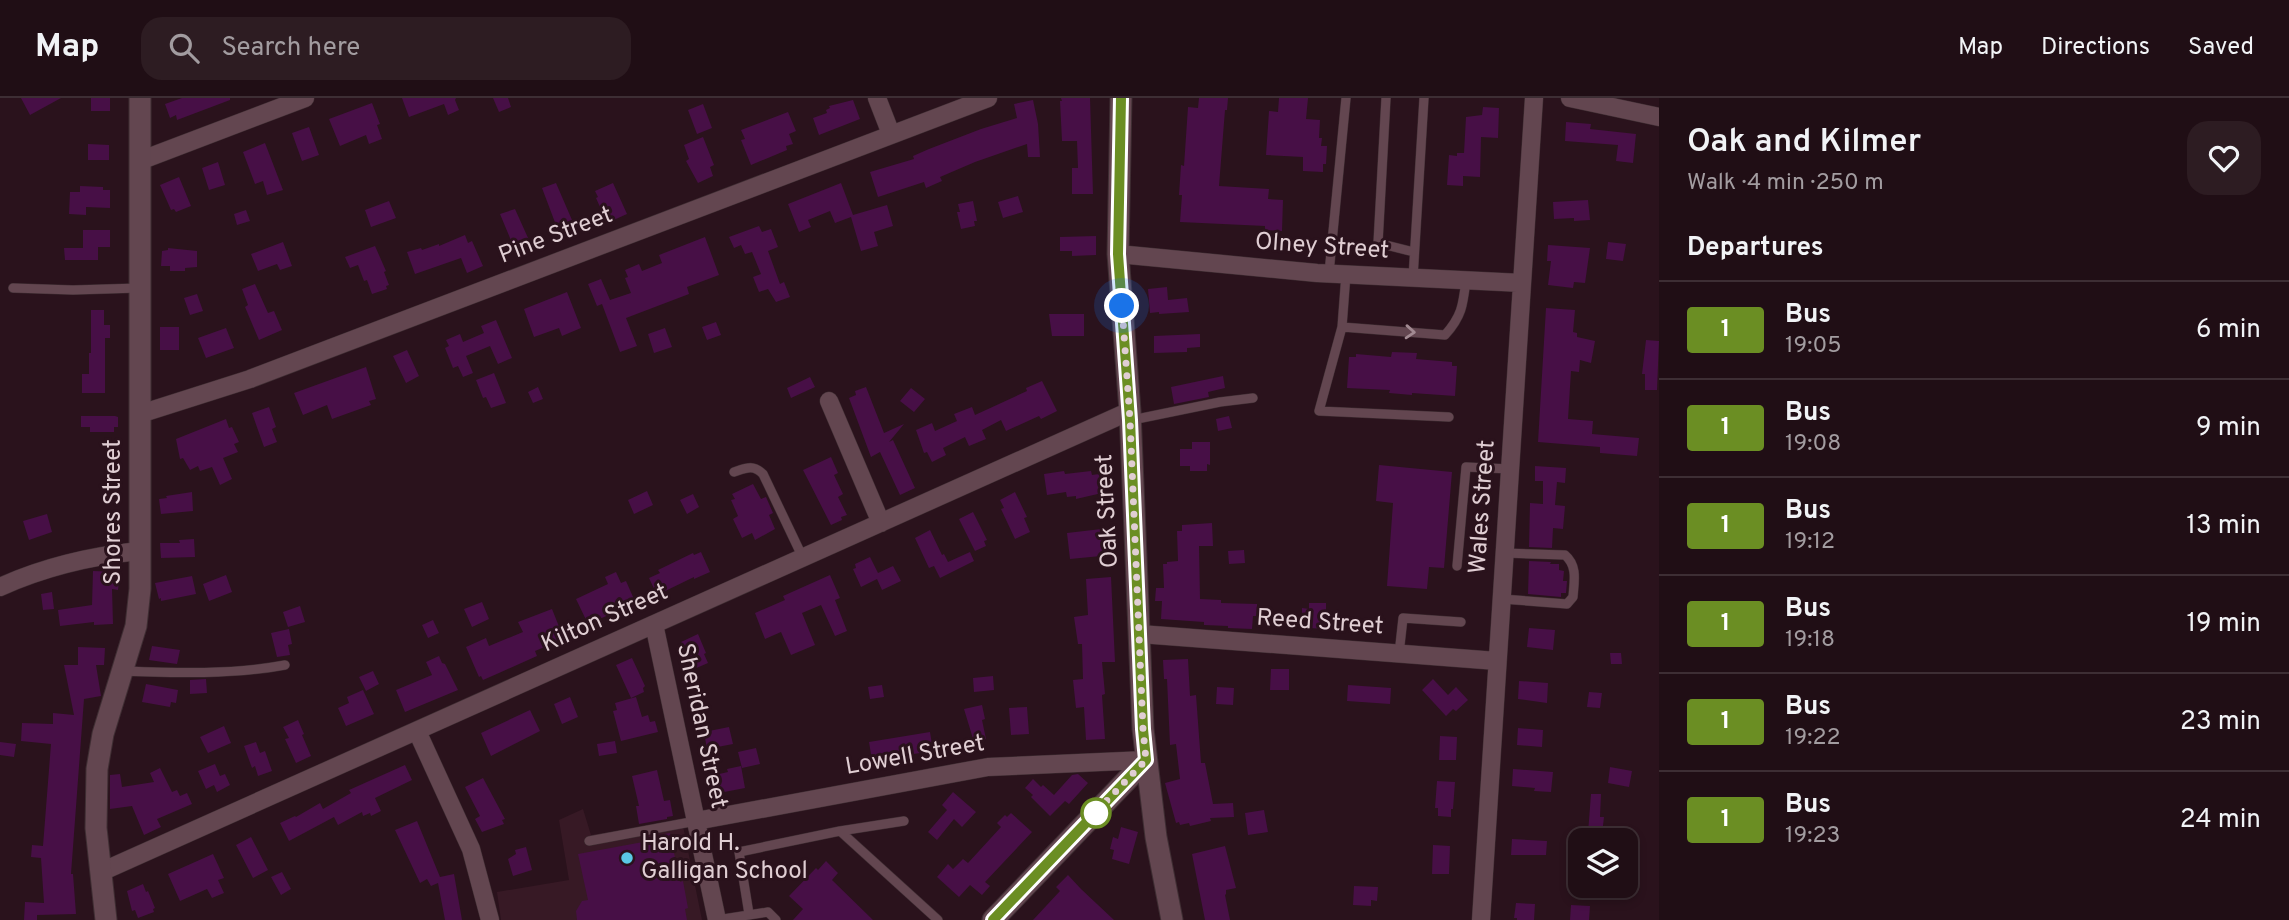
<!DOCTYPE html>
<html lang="en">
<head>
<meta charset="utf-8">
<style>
  :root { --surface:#200e15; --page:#2d1c22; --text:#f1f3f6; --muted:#a29ca0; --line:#3d2e34 }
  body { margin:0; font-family:Overpass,sans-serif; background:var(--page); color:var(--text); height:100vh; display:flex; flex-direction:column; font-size:26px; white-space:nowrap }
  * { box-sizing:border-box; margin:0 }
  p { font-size:23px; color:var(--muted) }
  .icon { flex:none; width:38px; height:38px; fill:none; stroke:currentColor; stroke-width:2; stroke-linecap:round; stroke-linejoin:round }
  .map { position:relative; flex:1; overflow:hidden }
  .panel { display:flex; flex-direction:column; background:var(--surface); width:630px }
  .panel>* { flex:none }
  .badge { padding:0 14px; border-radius:5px; font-size:24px; line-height:46px }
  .controls { position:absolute; left:1568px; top:730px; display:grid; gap:14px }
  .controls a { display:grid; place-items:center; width:70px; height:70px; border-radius:14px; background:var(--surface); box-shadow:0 4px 10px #0003,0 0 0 2px var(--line); font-size:35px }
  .you { position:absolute; width:35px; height:35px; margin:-18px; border:5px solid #fff; border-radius:50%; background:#1a73e8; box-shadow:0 0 0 10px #1a73e833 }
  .map>.badge { position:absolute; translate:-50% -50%; box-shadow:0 0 0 4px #fff }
  h2 { padding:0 28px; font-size:26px; line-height:63px }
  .round { display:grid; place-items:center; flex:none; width:74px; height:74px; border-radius:21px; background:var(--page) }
  .overview { display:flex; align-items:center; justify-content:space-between; height:119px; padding:0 28px }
  h1 { font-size:33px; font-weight:600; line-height:52px }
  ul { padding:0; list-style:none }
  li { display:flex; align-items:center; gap:21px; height:98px; padding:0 28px; border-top:2px solid var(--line) }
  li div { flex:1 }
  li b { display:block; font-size:26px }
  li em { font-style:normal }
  li .badge { min-width:77px; font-weight:700; text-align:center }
  header { display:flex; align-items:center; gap:42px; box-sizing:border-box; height:98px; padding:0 35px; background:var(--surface); border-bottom:2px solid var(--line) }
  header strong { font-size:33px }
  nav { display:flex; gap:38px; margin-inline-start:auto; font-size:24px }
  .search { width:490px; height:63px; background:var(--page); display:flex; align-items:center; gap:18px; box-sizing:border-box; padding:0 24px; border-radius:21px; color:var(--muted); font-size:26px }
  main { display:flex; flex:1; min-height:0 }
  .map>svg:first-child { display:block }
  .built { fill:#371925 }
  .building { fill:#470f46 }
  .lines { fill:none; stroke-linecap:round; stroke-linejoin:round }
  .service-casing { stroke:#3f2e33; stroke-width:10 }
  .minor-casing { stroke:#3f2e33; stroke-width:19 }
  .tertiary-casing { stroke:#3f2e33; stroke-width:23 }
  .service { stroke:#634650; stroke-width:9 }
  .minor { stroke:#634650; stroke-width:18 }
  .tertiary { stroke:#634650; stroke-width:21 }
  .oneway { stroke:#a28a92 }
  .line-casing { stroke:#fff; stroke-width:16 }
  .line { stroke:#6b8e23; stroke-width:10 }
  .walk { stroke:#e0ced3; stroke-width:7; stroke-dasharray:0 12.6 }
  .stop-dot { fill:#fff; stroke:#6b8e23; stroke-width:3.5 }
  .poi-dot { fill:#5ac8e5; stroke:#2a121c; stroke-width:2.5 }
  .labels { text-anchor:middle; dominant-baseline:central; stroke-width:6; stroke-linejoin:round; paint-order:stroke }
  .street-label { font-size:24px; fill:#e0ced3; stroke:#2a121c }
  .poi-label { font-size:24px; fill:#e0ced3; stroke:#2a121c; text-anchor:start }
</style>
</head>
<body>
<header>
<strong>Map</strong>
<div class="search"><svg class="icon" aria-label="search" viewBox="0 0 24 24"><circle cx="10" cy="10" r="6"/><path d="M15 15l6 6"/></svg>Search here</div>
<nav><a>Map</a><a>Directions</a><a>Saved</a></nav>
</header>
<main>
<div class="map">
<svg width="1659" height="822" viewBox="0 0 1659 822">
  <rect width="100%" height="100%" fill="#2a121c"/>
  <path class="built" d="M583,711L591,737L682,723L702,822H501L497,794L569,782L559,722Z"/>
  <path class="building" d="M21,0H61L30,17Z
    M91,0H110V13H91Z
    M182,0H230V2L177,22L176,17L170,20L165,6Z
    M402,0H456L455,2L459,12L448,17L444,6L409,19Z
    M493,0H508L511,9L499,14Z
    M1061,0H1090L1093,96H1072V70H1078L1077,43H1062L1060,3H1062Z
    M1199,0H1228L1227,12H1225L1219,88L1269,91L1268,101L1283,102L1282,133L1265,132V128L1180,124L1182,97H1179L1181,67L1184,68L1188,9L1198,10Z
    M1279,0H1308L1306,21L1320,22L1319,40H1322L1321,48H1327L1326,66H1323V74L1303,73V59L1266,57L1269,13L1278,14Z
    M853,2L860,21L819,37L813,20L827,15L826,12L830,10L829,8Z
    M1033,2L1038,26L1040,59H1028L1027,46L975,64L940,79L942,83L926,90L924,84L878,99L870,74L914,61L913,58L929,51L981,31L1017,20L1014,6Z
    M372,5L380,26L377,27L382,41L369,46L366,37L340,48L329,21Z
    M703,6L712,30L697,36L688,12Z
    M1483,9L1499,10L1498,40L1481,39L1480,79L1463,78V88L1447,87L1449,57L1457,58V55H1464L1466,19L1482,17Z
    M788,14L796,33L789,36L793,46L786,48L787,52L751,67L741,42L745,41L741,32Z
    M1566,24L1591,26L1590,31L1636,36L1633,65L1616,63L1618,47L1565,43Z
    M309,29L319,57L302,63L292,35Z
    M703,39L714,67L710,69L713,78L698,85L686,63L689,61L684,47Z
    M265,45L283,92L267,97L263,83L255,86L243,54Z
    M88,46L109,47V62H88Z
    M218,64L225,87L209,92L202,70Z
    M179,79L191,108L176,114L174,111L171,112L160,87Z
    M556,85L575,129L559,135L542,90Z
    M613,85L627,116L607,125L596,100L598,99L595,93Z
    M841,85L853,117L887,107L893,128L874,134L878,148L861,153L851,119L835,125L830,113L808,122L811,129L799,134L788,106Z
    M80,88L103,89V92H110V110L86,109V117L69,116L70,94H80Z
    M1018,98L1023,114L1003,120L998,104Z
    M1588,102L1590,122L1574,123V120L1554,121L1553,104Z
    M389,103L396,120L371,129L365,112Z
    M973,103L977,123H974L975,128L961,131L957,114H960L958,106Z
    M515,111L533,151L517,157L500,116Z
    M246,112L250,123L237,127L234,116Z
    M759,128L762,134L771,131L778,149L768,153L780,186L784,184L790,199L776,204L768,191L759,194L753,179L761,176L752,154L745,156L741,147L734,150L729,139Z
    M83,132H110V149H98V162H65L64,150H83Z
    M465,137L468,145L472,143L483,168L467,175L461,160L415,176L407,154L421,150L422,152L439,146V148Z
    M1096,138V157L1072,158V153H1060V139Z
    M705,139L719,177L687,189L689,196L626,220L637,248L620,254L602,206L597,208L588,186L601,181L610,202L631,195L625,180L628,179L625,172L639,166L642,173L662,165L659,157Z
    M283,144L292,168L280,172L277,166L258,173L251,156Z
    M1608,144L1626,146L1623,163L1606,161Z
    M1548,147L1590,150L1585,185L1574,184L1573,190L1548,187L1551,163H1547Z
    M375,148L386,173L384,174L389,187L386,188L387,191L372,196L367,182L364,183L358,167L350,170L345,159Z
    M168,150L197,153V169L185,170V173H170V168H161L162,153L168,152Z
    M255,186L268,215L274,213L282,232L259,242L245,209L248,207L242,191Z
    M1167,189L1168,202L1187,200L1189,214L1159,216V214L1150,215L1148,191Z
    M567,194L581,230L562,238L559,230L534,239L524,211Z
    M197,196L203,213L190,217L184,200Z
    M1546,210L1575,212L1573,234L1577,235V239L1595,243L1591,265L1580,262L1579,274L1571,273L1568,321L1593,323L1592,336L1639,340L1637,358L1600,355V349L1538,344Z
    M91,212H104V227H110V240H105V295H82V276H89V255H91Z
    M1049,216H1084V238H1052Z
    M496,222L512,260L498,266L490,248L466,258L473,275L463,279L458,268L453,270L445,250L449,248L446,242L460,236L463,244L484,235L481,228Z
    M716,224L721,237L707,242L702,229Z
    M160,229H179V252H160Z
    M226,230L234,250L206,260L198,240Z
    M665,230L672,249L654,255L648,236Z
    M1200,236V249L1187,250V254L1154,255V238Z
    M1646,242L1659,243L1657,292H1645V276H1642Z
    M407,252L419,278L406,285L393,258Z
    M1392,254L1417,255L1416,261L1452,264V268H1457L1455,298L1412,295V297L1389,295L1390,292L1347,290L1349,259H1356V256L1391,259Z
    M366,269L376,301L369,303L371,307L332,321L327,307L303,317L294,295Z
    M494,275L506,305L491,310L486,299L483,300L476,282Z
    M1223,278L1225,290L1208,294L1209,299L1174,306L1171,289Z
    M810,279L815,289L791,300L787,290Z
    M1042,283L1057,313L1041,321L1039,318L1006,333L1001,322L982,332L986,341L969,348L965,339L943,350L946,357L932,364L927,354L924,355L916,332L932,325L935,333L957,323L954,316L972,309L975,317L1027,293L1026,290Z
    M538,289L543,301L533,305L528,294Z
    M866,289L884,335L904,326L889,344L893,342L915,390L900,397L880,354L871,359L849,300L856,297L855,293Z
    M911,290L925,301L914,314L900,303Z
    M269,309L276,329L272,331L277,344L264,349L252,315Z
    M81,318H115L118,319V329H114V334H90V329H81Z
    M1229,318L1232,330L1218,333L1216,321Z
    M226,321L229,330L232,329L239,344L234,346L238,354L223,360L232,381L220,387L212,369L200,373L198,368L190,372L183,360L180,361L176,341Z
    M1192,344H1210V367L1207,366V373H1190V368H1180V351H1192Z
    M831,359L838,375L834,377L843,396L838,399L847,417L841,419L842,422L831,427L803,372Z
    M1379,367L1452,374L1444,470L1429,469L1427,491L1387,488L1393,405L1376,403Z
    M1535,368L1566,370L1565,385L1557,384L1555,407L1565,408L1563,431L1553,430L1552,450L1529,449L1530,405L1543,406V383H1535Z
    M1064,373L1065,376L1091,373L1092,377L1099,376L1102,395L1076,401V398L1067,399L1066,394L1047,397L1044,376Z
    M753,386L761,401L766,399L773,415L769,417L775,431L755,442L752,435L742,440L733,421L738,418L731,402L735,401L732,396Z
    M647,393L653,407L634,416L628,402Z
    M192,394L193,413L161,416L159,401L167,400L166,398Z
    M1015,394L1027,419L1024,420L1030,434L1015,441L1001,411L1004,410L1000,402Z
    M693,396L699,409L687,416L680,402Z
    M973,414L987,442L984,443L986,448L975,453L959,421Z
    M47,416L52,434L29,442L23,423Z
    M1212,425L1213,448H1199L1200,501L1221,502V505L1257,506V518H1253L1252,531L1228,530V528L1204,527V524L1161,521L1162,503H1155L1156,490H1164L1163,466H1167V464L1178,463L1177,433H1182V427Z
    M1110,430L1112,451L1110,452V454L1100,455L1101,458L1070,461L1067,435Z
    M930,432L942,457L944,456L948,464L970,454L974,463L940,480L934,468L929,470L915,440Z
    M194,441L195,459L161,460L160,445H180L179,442Z
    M1244,452L1245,465L1229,466L1228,453Z
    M701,454L710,474L694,481V479L657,497L649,480L660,475L658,472L693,455L694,457Z
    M870,459L878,475L893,468L901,483L882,492L877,481L861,489L853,471L856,470L855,466Z
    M1529,463L1551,464L1550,466H1559V472L1564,473L1563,483H1567L1566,495H1561V499L1528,496Z
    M93,473L120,474L118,492L112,491L113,526L94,527V524L60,528L58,512L92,507Z
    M616,474L621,485L626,483L637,508L621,515L620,512L588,526L576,501L608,486L605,479Z
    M226,477L232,494L209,503L203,486Z
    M830,477L840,500L835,502L847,533L835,538L821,507L802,515L815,547L791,557L781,534L765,541L755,515L785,502L783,498Z
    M192,478L196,496L161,503V500L159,501L155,485Z
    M1111,479L1115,564H1102L1105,596L1102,597L1105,641L1086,642L1084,609L1076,610L1073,582L1083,581L1082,546H1078L1074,519L1088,517L1086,481Z
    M52,494L54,511L43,512L41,496Z
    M482,504L489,521L472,529L464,511Z
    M1309,505H1326V531L1309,530V527H1302V510L1309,511Z
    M300,508L305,524L288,529L283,514Z
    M552,511L564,541L535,553L537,558L499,575L483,582L481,578L479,579L466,549L486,540L489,548L523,534L518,524Z
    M433,522L439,535L428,540L422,527Z
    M1529,530L1555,532L1553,552L1527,549Z
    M289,531L292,546L288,547L290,557L277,559L271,535Z
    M698,536L706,555L704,556L708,565L694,571L681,544Z
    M152,548L180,552L177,566L149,562Z
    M78,549L105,550L104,567H96L101,598L84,601L71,776H73L76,816L37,817V822H24L25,804L44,805L41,760L31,759L32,747L43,748L51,646L21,643L22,625L53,626V615L74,617L64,567H78Z
    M1610,555H1621L1622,566H1611Z
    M439,558L442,565L445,566L458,592L405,614L396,592L432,577L426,564Z
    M632,560L645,588L643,590L644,594L631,600L616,567Z
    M1188,561L1190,598L1196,597L1201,665H1205L1213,706L1233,705L1234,719L1210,720L1211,723L1190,728L1189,725L1180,727L1179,724L1176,725L1165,685L1180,681L1176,646L1170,647L1167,581H1164L1163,562Z
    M1271,571H1289V592H1270Z
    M373,573L379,586L366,593L359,579Z
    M993,578L994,592L974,594L973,580Z
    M206,581L207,595L190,596V582Z
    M1433,581L1448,597L1456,589L1468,602L1456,613L1453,611L1446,618L1422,592Z
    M1519,583L1548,585L1547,605L1518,601Z
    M146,586L178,592L176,605L171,604L170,609L142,604Z
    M882,587L884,599L870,601L868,589Z
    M1348,587L1391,590L1390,606L1347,603Z
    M1217,589L1234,590L1233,607L1216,606Z
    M363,592L374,616L346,628L338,610L349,605L347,599Z
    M1589,594L1602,595L1600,610L1587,609Z
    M570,599L578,619L562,626L554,606Z
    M636,599L642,619L648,617L650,624L655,623L658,634L621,643L613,613L617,612L615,605Z
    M982,607L985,621L982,622L986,641L974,644L964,611Z
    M1027,609L1029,636L1011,637L1009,610Z
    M530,612L540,633L491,658L481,635Z
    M298,622L304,636L302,637L311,658L296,665L285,641L289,640L283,629Z
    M224,628L231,645L208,655L200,639Z
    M729,629L733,646L707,651L704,634Z
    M1518,630L1543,632L1542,649L1517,647Z
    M930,634L933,653L888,660L889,665L873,668L869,644Z
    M1440,638L1457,639L1456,662H1439Z
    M615,643L617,655L599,658L597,646Z
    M0,644L16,646L14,659L0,657Z
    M256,644L260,655L265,653L272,673L258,678L255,668L252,670L244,648Z
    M756,650L760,666L742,670L738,654Z
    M215,666L220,678L225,676L230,687L217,694L214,687L206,691L198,673Z
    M405,667L412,682L375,700L381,713L371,718L370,715L363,718L362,714L338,727L334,719L289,743L280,725L295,718L296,719L320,705L323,711L351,695L349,692Z
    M741,668L745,690L719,695L715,677L728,674L727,671Z
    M1610,669L1632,673L1629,689L1608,685Z
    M160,670L172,694L177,692L180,698L187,695L192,706L157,721L161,729L144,737L132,708L110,711V677L120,676L122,689L154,684L150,675Z
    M1513,671L1553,674L1551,694L1534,693L1535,690L1512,688Z
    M657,672L664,703L670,702L673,718L667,719V721L639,726L636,708H639L632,678Z
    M1078,676L1088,685L1069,706L1065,703L1050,718L1031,699L1033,697L1025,690L1033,681L1041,689L1043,687L1054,697L1072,677Z
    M483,680L505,721L502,722L504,726L482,734L475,721L480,718L465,689Z
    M1437,683L1455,684L1453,711H1451V719L1438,718V710H1435Z
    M953,694L976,714L962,729L954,721L937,742L928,734L947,712L942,707Z
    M1591,696H1601L1600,719H1604L1602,736L1588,735Z
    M1264,712L1268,734L1248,737L1245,715Z
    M1011,715L1032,734L985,784L990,788L982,797L970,787L959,799L937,779L948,766L953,771L963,761L968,765L1001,729L997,725L1005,717L1007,719Z
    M417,723L440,779L454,776L462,822H445L438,785L431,788L427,781L420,785L395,732Z
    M1121,729L1138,734L1129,766L1112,761L1114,752L1110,751L1113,739L1118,741Z
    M670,735L680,784L683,783L688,810L685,811L687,822H577L576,813L582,803L588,802L578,756L643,744L642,740Z
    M251,739L268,772L253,780L236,747Z
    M1512,741L1547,743L1546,757H1511Z
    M1433,747L1450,748L1449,776H1432Z
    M1225,748L1236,790L1226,792V796L1225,797L1230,822H1205L1192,756Z
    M526,749L532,772L513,778L508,761L516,756L515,752Z
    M213,756L224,780L218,782L224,795L212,800L207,791L180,803L168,776Z
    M826,763L838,775L832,782L873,822H793L803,811L789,798L816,770L818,772Z
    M282,774L291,791L281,797L271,779Z
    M1068,777L1081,791L1114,822H1033L1060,793L1056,789Z
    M143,786L146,794L148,793L155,810L153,811L154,814L138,820L135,812L132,813L127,793Z
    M1354,788L1378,789L1377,803L1371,802V808L1353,807Z
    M1516,805L1535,806L1534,822H1517V820H1514Z
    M1571,807L1590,808L1589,822H1570Z"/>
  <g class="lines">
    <defs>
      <path id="service" d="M1386,0L1378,145L1414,154
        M1329,175L1346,0
        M1346,176L1342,229L1319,313L1449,319
        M1413,180L1424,0
        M13,190L73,192L139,190
        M1342,229L1445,237C1462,218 1463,207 1466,182
        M1132,322L1220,304L1253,300
        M734,374C746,370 753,366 763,376L803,460
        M1457,468L1466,369L1510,371
        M1502,501L1567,506L1573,499C1574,484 1578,468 1565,457L1505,455
        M1399,556L1403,520L1461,524
        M123,573C177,575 232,577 285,567
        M840,733L938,822
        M589,743L696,723
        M749,816L739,754L840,733L904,723
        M717,822L768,814L776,822"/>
      <path id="minor" d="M877,0L891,36
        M1570,0L1659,19
        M142,62L305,0
        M1118,156L1317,175L1522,185
        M829,303L881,425
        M140,316L250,281L988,0
        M0,489C44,469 91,458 139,453
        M654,526L717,822
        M1140,536L1497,563
        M417,633L471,751L490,822
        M696,723L988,669L1146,662
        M101,774L1130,313
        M1481,822L1534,0"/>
      <path id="tertiary" d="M1121,0L1118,156L1130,313L1143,631L1156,739L1172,822
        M106,822L96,730L97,671L103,636L136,528L140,491V0
        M993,822L1146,662"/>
    </defs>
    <use href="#service" class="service-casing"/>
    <use href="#minor" class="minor-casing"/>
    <use href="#tertiary" class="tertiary-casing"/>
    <use href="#service" class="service"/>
    <use href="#minor" class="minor"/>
    <use href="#tertiary" class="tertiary"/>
  </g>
  <defs><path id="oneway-chevron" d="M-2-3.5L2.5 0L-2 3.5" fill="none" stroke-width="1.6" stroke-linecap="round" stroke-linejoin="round" transform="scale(1.75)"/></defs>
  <use class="oneway" href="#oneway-chevron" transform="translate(1410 234) rotate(4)"/>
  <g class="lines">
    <defs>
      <path id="line" d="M993,822L1146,662L1143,631L1130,322L1118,156L1121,0"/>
    </defs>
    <use href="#line" class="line-casing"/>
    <use href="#line" class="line"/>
    <path class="walk" d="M1096,715L1088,722L1146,662L1143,631L1130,322L1122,208"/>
  </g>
  <circle class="stop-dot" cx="1096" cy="715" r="14"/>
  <circle class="poi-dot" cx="627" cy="760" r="7"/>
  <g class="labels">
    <g class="street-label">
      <text transform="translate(556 138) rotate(-21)">Pine Street</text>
      <text transform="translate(1322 149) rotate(4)">Olney Street</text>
      <text transform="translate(1483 409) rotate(-86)">Wales Street</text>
      <text transform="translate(1108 413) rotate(-93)">Oak Street</text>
      <text transform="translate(114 414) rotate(-90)">Shores Street</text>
      <text transform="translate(605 521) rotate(-24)">Kilton Street</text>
      <text transform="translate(1320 525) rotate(4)">Reed Street</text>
      <text transform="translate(701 628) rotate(78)">Sheridan Street</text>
      <text transform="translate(915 658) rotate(-10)">Lowell Street</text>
    </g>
    <g class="poi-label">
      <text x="641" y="746">Harold H.<tspan x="641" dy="28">Galligan School</tspan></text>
    </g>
  </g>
</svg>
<div class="controls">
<a><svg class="icon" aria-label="layers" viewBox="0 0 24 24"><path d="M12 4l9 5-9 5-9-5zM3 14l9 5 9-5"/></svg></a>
</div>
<div class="you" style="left:1122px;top:208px"></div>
</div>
<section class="panel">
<div class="overview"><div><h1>Oak and Kilmer</h1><p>Walk · 4 min · 250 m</p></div><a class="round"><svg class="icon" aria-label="heart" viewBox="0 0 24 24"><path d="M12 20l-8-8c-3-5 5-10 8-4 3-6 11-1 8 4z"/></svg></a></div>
<h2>Departures</h2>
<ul>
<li><span class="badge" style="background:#6b8e23;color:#fff">1</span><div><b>Bus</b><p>19:05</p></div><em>6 min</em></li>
<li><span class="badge" style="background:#6b8e23;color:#fff">1</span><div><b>Bus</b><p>19:08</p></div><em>9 min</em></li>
<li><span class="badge" style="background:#6b8e23;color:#fff">1</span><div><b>Bus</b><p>19:12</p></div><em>13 min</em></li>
<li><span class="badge" style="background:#6b8e23;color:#fff">1</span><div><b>Bus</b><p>19:18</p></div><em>19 min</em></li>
<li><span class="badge" style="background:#6b8e23;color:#fff">1</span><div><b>Bus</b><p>19:22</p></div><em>23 min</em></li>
<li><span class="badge" style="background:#6b8e23;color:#fff">1</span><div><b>Bus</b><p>19:23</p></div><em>24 min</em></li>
</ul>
</section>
</main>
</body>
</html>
